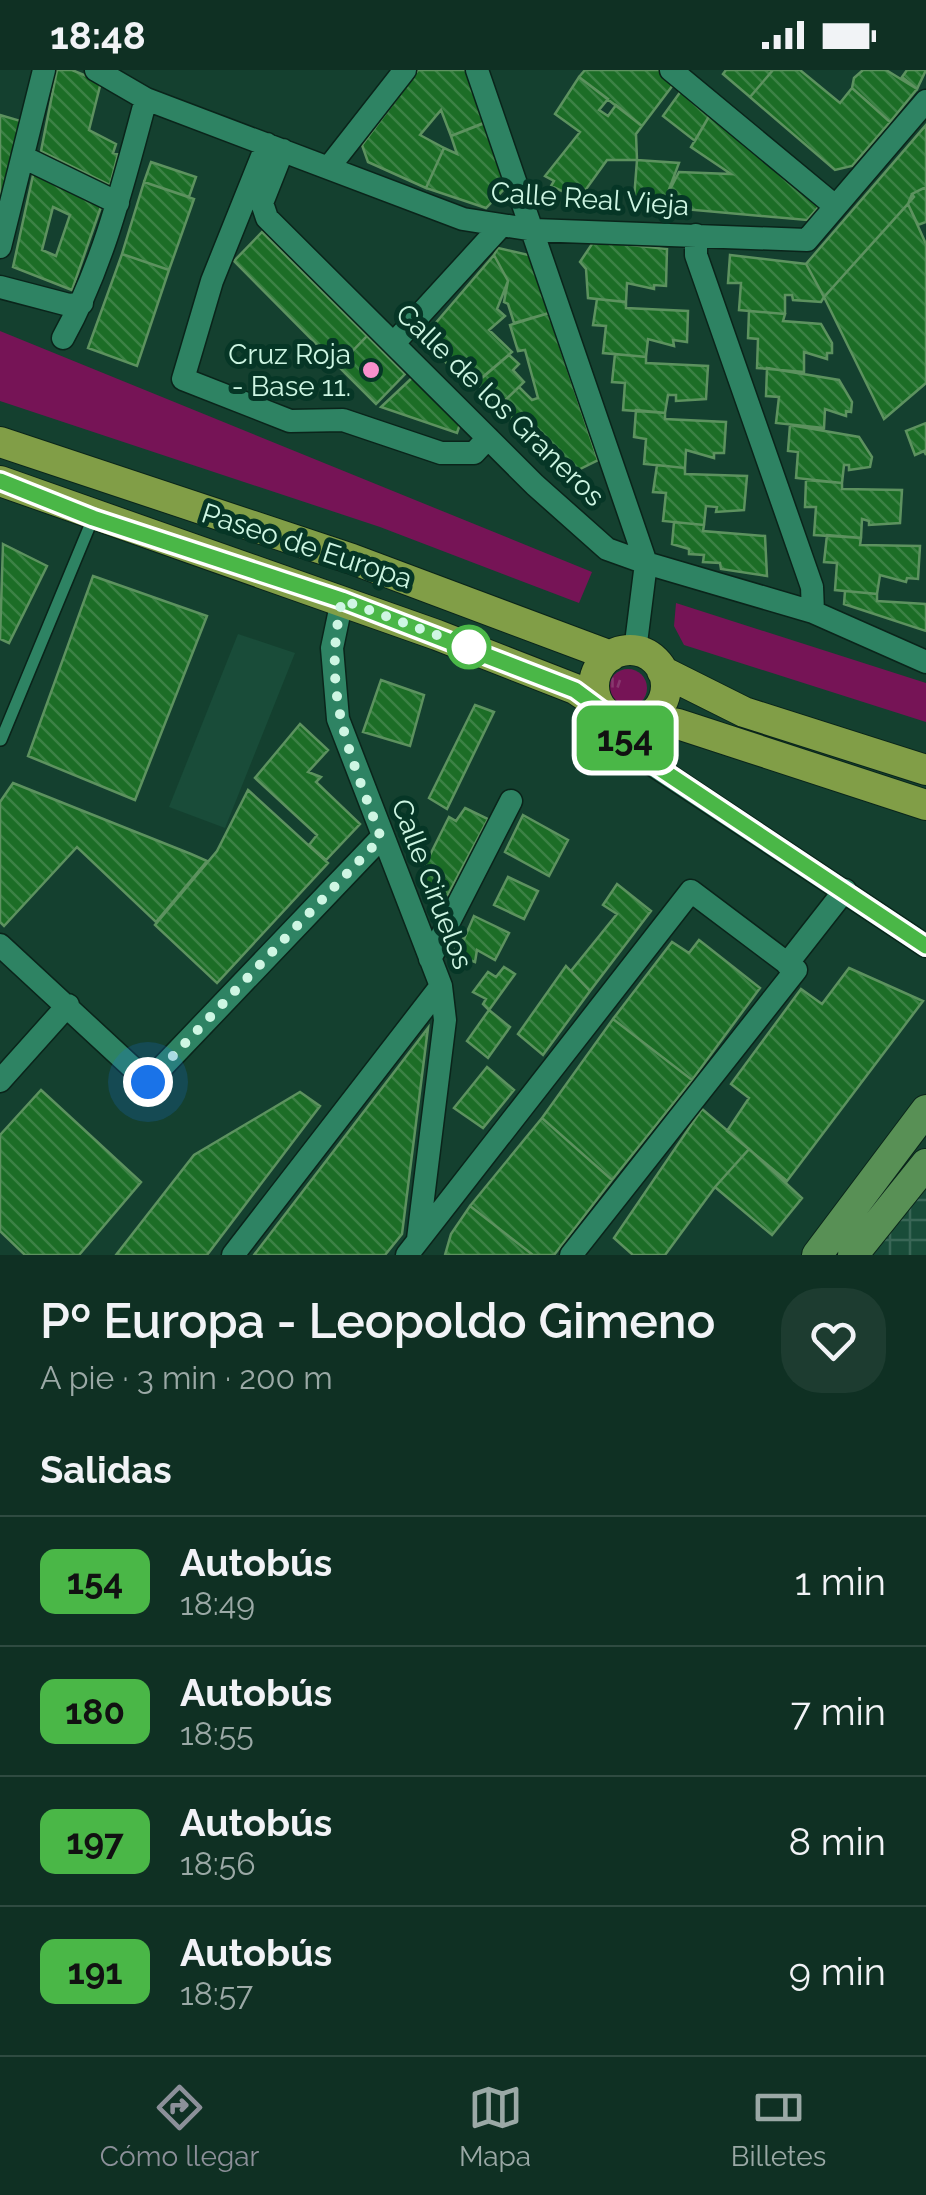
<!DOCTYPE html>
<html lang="es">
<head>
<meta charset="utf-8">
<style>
  :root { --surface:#0f3023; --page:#1d3c30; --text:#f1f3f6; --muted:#9ba9a6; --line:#2f4b41; --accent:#8c9099 }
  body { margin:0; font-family:Raleway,sans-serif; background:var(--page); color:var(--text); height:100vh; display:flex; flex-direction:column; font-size:38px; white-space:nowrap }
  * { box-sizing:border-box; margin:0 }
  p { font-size:32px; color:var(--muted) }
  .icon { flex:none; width:55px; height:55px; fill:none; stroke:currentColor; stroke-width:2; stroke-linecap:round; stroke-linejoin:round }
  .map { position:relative; height:1185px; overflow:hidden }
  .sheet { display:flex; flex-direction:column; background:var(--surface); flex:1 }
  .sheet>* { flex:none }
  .badge { padding:0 20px; border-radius:15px; font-size:35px; line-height:65px }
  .you { position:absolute; width:50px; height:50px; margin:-25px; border:8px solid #fff; border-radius:50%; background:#1a73e8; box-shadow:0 0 0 15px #1a73e833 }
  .map>.badge { position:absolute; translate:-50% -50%; box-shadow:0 0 0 5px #fff }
  h2 { padding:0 40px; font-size:38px; line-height:90px }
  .round { display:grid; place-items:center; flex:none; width:105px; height:105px; border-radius:40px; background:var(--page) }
  .headline { display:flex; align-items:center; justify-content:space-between; height:170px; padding:0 40px }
  h1 { font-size:48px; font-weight:600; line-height:75px }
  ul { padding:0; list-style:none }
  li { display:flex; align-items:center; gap:30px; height:130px; padding:0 40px; border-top:2px solid var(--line) }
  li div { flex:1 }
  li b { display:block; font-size:38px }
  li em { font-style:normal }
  li .badge { min-width:110px; font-weight:700; text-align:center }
  .status { display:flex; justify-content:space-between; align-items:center; height:70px; padding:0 50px; background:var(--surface); direction:ltr }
  .status svg { height:28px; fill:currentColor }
  .dock { display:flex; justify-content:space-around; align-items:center; height:140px; border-top:2px solid var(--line); background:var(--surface); font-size:28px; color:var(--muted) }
  .dock a { display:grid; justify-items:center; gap:5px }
  .dock .on { color:var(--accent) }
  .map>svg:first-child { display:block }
  .built { fill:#194c39 }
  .industrial { fill:url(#industrial-grid) }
  .grass { fill:url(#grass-tufts) }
  .park { fill:#761456 }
  .building { fill:url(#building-back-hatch); stroke:#5d925f; stroke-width:2.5; fill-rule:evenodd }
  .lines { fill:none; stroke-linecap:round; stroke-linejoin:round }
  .lane-casing { stroke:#0a241a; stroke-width:14 }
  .street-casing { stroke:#0a241a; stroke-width:25 }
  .secondary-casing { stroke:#0a241a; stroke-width:32 }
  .primary-casing { stroke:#0a241a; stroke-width:32 }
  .lane { stroke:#2e8363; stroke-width:11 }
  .street { stroke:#2e8363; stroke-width:22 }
  .secondary { stroke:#589055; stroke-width:30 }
  .primary { stroke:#819e47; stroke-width:30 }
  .line-casing { stroke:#fff; stroke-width:22 }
  .line { stroke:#4ab747; stroke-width:15 }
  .walk { stroke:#cef6e3; stroke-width:10; stroke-dasharray:0 18 }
  .poi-dot { fill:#f890cc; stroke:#063626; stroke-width:4 }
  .stop-dot { fill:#fff; stroke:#4ab747; stroke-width:5 }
  .labels { text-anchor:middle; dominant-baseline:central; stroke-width:10; stroke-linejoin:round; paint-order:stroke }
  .street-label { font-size:28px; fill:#cef6e3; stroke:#063626 }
  .poi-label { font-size:28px; fill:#cef6e3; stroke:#063626; text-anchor:end }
</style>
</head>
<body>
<div class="status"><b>18:48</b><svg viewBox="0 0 49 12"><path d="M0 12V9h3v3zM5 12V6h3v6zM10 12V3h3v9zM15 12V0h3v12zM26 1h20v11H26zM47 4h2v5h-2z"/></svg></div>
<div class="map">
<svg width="926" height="1185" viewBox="0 0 926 1185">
  <defs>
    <pattern id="industrial-grid" width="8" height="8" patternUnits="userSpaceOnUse" patternTransform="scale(2.5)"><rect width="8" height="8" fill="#194c39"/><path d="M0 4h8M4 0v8" fill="none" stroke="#396656"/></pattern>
    <pattern id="grass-tufts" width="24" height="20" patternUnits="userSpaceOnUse" patternTransform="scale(2.5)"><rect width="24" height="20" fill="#761456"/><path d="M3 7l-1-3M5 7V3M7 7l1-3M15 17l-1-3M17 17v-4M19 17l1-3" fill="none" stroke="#88376e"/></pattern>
    <pattern id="building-back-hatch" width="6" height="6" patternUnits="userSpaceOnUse" patternTransform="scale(2.5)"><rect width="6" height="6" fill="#1c6d26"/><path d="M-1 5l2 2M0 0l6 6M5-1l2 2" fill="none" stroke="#3c8245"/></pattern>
  </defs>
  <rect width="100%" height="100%" fill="#14402f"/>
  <path class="built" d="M238,564L295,583L225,758L169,737Z"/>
  <path class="industrial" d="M926,1094V1185H853Z"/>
  <path class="grass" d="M609 618a19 19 0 1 1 38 0a19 19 0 1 1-38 0Z"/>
  <path class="park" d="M0,261L592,502L579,533L380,457L0,331Z
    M676,533L926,613V652L684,575L674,556Z"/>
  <path class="building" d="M57,0H72L101,12L89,60L116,74L113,83L118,84L110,115L41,81Z
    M418,0H473L491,50L451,66L441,40L420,65L444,78L426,118L368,92L362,75Z
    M585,0H661L676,11L642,56L579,7Z
    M726,0H773L750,27L723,4Z
    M773,0H800L840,33L852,18L890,52L852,96L835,100L750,27Z
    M863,0H886L917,19L890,52L852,18L854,8Z
    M907,0H926L917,19L902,7Z
    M579,7L608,29L599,40L608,46L616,35L642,56L636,64L637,90H607L579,129L551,116L554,111L545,106L580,62L555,44Z
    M681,21L711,43L695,71L663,46Z
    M711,43L822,133L807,150L661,137L679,102L731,104L691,77Z
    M0,45L24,52L0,149Z
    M490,51L511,112L486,138L426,118L444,78L457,84L451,66Z
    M926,55V117L912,124L914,127L824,227L806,194Z
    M637,90L679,93L665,130L634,129Z
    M151,92L196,107L189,127L144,112Z
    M35,96L103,131L72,220L13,197ZM53,137L70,145L56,186L42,180Z
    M144,112L194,129L169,200L122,184Z
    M926,117V152L918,155L908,134L912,124Z
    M908,134L926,174V313L884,349L824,227Z
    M262,162L367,266L338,296L234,191Z
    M594,171L667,179L666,216L654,215V219L627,213L626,232L588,228L586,199L580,192Z
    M498,178L533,186L549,243L514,253L508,234L504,232L508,211L494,185Z
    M122,184L169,200L137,296L88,278Z
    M494,185L508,211L497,239L505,246L489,260L512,282L471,317L422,269Z
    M730,185L806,194L824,227L821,232L793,230L792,225H785V244L739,240L741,213H728Z
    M597,229L626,232V238L688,241L687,272L673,270L674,276L648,269L646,287L603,283L606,256L593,255Z
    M749,241L785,244L783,251L821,254L832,273V283H827V289L804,282V302L757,298L758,269L748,268Z
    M549,243L598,390L566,406L499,336L519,317L532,330L538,328L525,280L518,281L510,255Z
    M367,266L405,304L376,334L338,296Z
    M615,284L646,287V293L708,296L706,329L676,331V325H668L665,343L623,340L625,313L612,312Z
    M509,285L519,294L513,300L524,312L499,336L476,313Z
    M767,298L839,310L852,332L851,342L846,341V346L825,339L824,358L776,353L779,327L766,326Z
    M414,306L461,351L457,363L381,337Z
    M636,340L665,343V349L726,352L724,383H714V388L686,380L685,398L644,394L646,369L634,367Z
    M926,353V385L924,381L915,385L906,361Z
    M790,355L859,367L872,387L870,397L849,400V395H844L842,413L796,408L798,382L788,381Z
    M657,395L685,398V404L747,406L744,440L716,442L717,437L706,436L704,455L663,451L666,423L653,422Z
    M806,410L842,413V419L902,420L900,453L869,455V451L862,449L861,468L814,465L816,437H805Z
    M674,452L704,455L703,461L765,466L767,506L721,499L720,493L703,492L704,485L689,484V479L672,474Z
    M827,465L861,468L860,475L920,476L918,509L907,508L906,512L880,505L877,524L835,520L837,493L824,492Z
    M3,474L47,496L9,573L0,569Z
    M93,506L207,546L135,730L28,686Z
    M845,521L877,524V531L926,534V561L844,534Z
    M381,610L424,625L410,676L363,662Z
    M475,635L494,642L447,739L429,728Z
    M300,654L328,680L308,702L321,707L316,712L360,754L326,790L309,775L317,765L255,708Z
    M13,713L191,784L207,791L156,852L77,777L4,856L0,852V732Z
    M248,720L328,793L217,913L155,855L217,781Z
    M465,738L488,749L445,830L432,825L422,801L449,747L456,751Z
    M523,745L568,770L549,806L505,782Z
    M508,807L538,821L524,849L494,835Z
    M617,814L651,841L590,921L571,901L617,844L603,835Z
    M474,846L509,863L495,890L477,880L475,892L453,884L457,866L464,869Z
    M699,870L760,918L692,1010L613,949L672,872L689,883Z
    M566,896L590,921L543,985L518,964Z
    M504,897L515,904L489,940L483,934L486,929L473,922L488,902L496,907Z
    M849,898L923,931L787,1111L727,1061L749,1028L731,1014L801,919L822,934Z
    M489,940L510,957L488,988L467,971Z
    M613,949L692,1010L612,1110L542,1048Z
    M428,958L402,1164L385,1185H254Z
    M487,997L514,1020L483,1058L454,1038Z
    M41,1020L141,1112L79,1185H25L0,1161V1065Z
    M300,1022L320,1036L207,1185H116L194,1085Z
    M702,1039L749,1079L715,1117L665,1185H633L614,1168Z
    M542,1048L612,1110L554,1185H533L470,1136Z
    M749,1079L802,1128L772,1165L715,1117Z
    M470,1136L533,1185H445L451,1164Z"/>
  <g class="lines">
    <defs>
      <path id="lane" d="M1,670L93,448"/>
      <path id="street" d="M96,0L146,29L463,149L534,160L807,170L926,31
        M477,0L646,493L813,542L926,592
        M671,0L835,136
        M267,74L212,211L183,309L290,351L343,350L441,383H474L488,368
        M283,80L262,133L267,148L535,415L607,479L646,493L635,581
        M23,87L118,133
        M329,97L405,0
        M696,165V185L812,517L813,542
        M0,177L44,0
        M0,217L69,235L82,233
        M63,268C104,194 124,110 146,29
        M394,273L500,157
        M342,530L332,578L338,649L441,916L445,950L418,1169
        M614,649L632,681L926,876
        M0,875L148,1012L381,768
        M430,889L511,731
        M787,894L845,820
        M0,1011L68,935
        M233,1185L441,916
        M407,1185L691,821L796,900L571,1185"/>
      <path id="secondary" d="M817,1185L926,1040
        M853,1185L926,1094"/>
      <path id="primary" d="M0,372L352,489L611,586
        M0,411L437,565L575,619L599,635
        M594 616a36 36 0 1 1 72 0a36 36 0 1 1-72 0Z
        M662,601L744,642L926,700
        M646,648L678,654L926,735"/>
    </defs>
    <use href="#lane" class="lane-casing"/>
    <use href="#street" class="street-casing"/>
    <use href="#secondary" class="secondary-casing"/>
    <use href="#primary" class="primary-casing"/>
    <use href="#lane" class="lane"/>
    <use href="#street" class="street"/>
    <use href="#secondary" class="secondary"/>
    <use href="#primary" class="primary"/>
  </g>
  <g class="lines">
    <defs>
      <path id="line" d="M0,411L93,448L342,530L575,620L614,649L632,680L926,876"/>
    </defs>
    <use href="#line" class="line-casing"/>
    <use href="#line" class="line"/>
    <path class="walk" d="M148,1012L381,768C349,680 321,625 342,530L469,577"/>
  </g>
  <circle class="poi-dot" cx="371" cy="300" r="10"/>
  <circle class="stop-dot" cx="469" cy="577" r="20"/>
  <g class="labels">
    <g class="street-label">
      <text transform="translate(590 129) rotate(4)">Calle Real Vieja</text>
      <text transform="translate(500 335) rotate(44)">Calle de los Graneros</text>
      <text transform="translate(307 476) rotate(18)">Paseo de Europa</text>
      <text transform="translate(432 814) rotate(69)">Calle Ciruelos</text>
    </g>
    <g class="poi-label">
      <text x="351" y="284">Cruz Roja<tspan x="351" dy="32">- Base 11.</tspan></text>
    </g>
  </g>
</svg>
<div class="you" style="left:148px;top:1012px"></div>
<b class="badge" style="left:625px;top:668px;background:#4ab747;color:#111">154</b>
</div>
<section class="sheet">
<div class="headline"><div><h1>Pº Europa - Leopoldo Gimeno</h1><p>A pie · 3 min · 200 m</p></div><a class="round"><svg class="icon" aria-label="heart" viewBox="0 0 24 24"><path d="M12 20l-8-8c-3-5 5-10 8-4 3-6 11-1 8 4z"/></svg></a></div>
<h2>Salidas</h2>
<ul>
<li><span class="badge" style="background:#4ab747;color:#111">154</span><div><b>Autobús</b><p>18:49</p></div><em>1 min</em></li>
<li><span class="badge" style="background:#4ab747;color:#111">180</span><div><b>Autobús</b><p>18:55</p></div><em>7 min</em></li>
<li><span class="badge" style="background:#4ab747;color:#111">197</span><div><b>Autobús</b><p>18:56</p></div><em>8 min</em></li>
<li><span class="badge" style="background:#4ab747;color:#111">191</span><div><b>Autobús</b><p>18:57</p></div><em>9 min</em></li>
</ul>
</section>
<nav class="dock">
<a class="on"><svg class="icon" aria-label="directions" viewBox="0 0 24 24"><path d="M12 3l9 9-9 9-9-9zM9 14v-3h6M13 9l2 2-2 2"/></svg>Cómo llegar</a>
<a><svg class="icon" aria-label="map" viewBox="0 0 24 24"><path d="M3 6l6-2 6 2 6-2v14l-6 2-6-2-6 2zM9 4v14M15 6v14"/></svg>Mapa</a>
<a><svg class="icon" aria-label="tickets" viewBox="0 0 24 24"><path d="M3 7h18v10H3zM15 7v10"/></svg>Billetes</a>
</nav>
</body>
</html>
